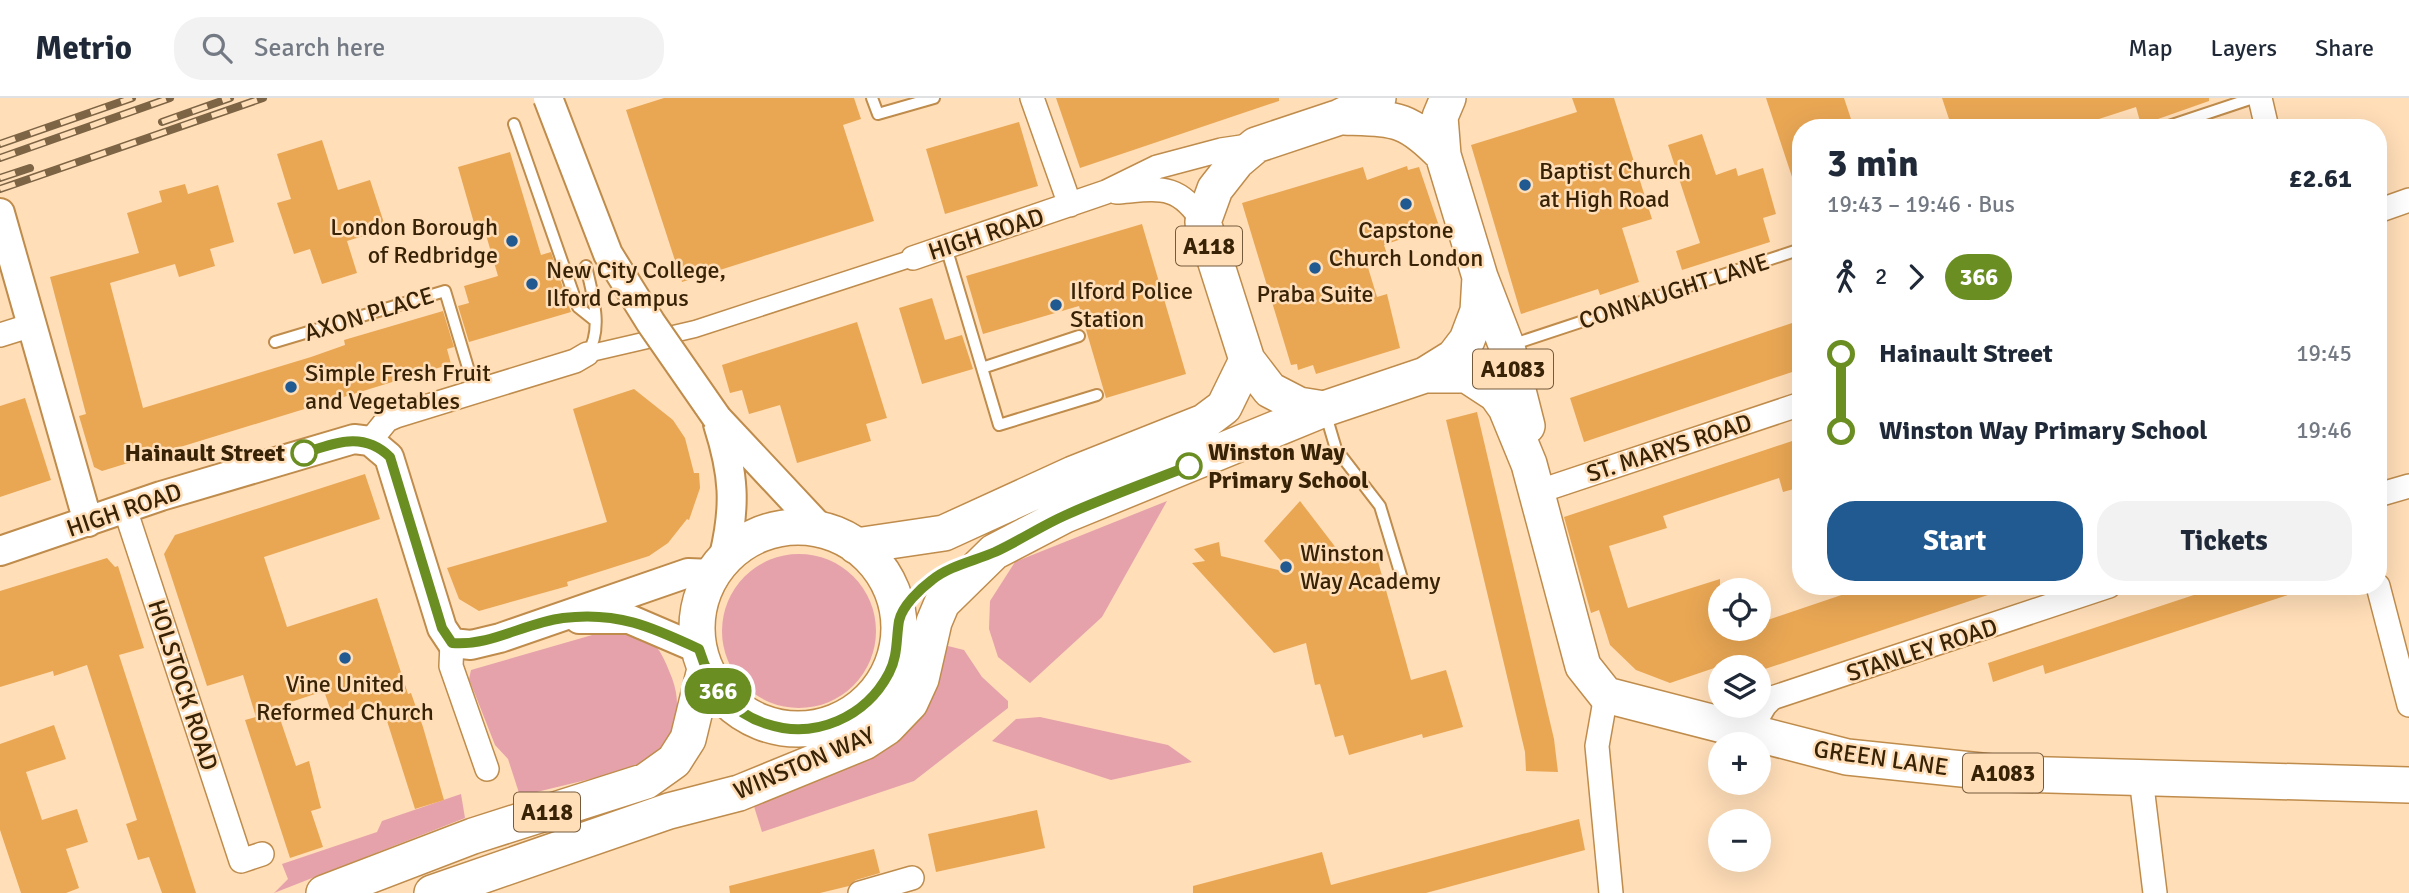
<!DOCTYPE html>
<html lang="en">
<head>
<meta charset="utf-8">
<style>
  :root { --surface:#fff; --page:#f2f2f3; --text:#1f2937; --muted:#747a83; --line:#e0e1e3; --accent:#205a91 }
  body { margin:0; font-family:Signika,sans-serif; background:var(--page); color:var(--text); height:100vh; display:flex; flex-direction:column; font-size:26px; white-space:nowrap }
  * { box-sizing:border-box; margin:0 }
  p { font-size:23px; color:var(--muted) }
  .icon { flex:none; width:38px; height:38px; fill:none; stroke:currentColor; stroke-width:2; stroke-linecap:round; stroke-linejoin:round }
  .map { position:relative; flex:1; overflow:hidden }
  .sheet { position:absolute; left:1792px; top:21px; width:595px; height:476px; display:flex; flex-direction:column; background:var(--surface); border-radius:28px; box-shadow:0 7px 28px #0002 }
  .sheet>* { flex:none }
  .badge { padding:0 14px; border-radius:23px; font-size:24px; line-height:46px }
  .buttons { position:absolute; left:1708px; top:480px; display:grid; gap:14px }
  .buttons a { display:grid; place-items:center; width:63px; height:63px; border-radius:50%; background:var(--surface); box-shadow:0 7px 28px #0002; font-size:35px }
  .map>.badge { position:absolute; translate:-50% -50%; box-shadow:0 0 0 4px #fff }
  .legs { display:flex; align-items:center; gap:10px; height:77px; padding:0 35px; font-size:23px }
  .legs p { margin-inline-start:auto }
  .head { display:flex; align-items:center; justify-content:space-between; height:119px; padding:0 35px }
  h1 { font-size:38px; font-weight:700; line-height:52px }
  .action { display:flex; gap:14px; margin-top:auto; padding:14px 35px }
  .action a { flex:1; height:80px; border-radius:28px; background:var(--accent); color:#fff; font-size:28px; font-weight:700; line-height:80px; text-align:center }
  .action a+a { background:var(--page); color:var(--text) }
  ul { padding:0 35px; list-style:none }
  li { display:flex; align-items:center; gap:24px; height:77px; font-size:26px }
  li i { display:grid; place-items:center; width:10px; height:100%; margin:0 9px; background:currentColor }
  li i::after { content:''; width:18px; height:18px; margin:-9px; border:5px solid; border-radius:50%; background:var(--surface) }
  li p { margin-inline-start:auto }
  li:first-child i { background:linear-gradient(#0000 50%,currentColor 0) }
  li:last-child i { background:linear-gradient(currentColor 50%,#0000 0) }
  header { display:flex; align-items:center; gap:42px; box-sizing:border-box; height:98px; padding:0 35px; background:var(--surface); border-bottom:2px solid var(--line) }
  header strong { font-size:33px }
  nav { display:flex; gap:38px; margin-inline-start:auto; font-size:24px }
  .search { width:490px; height:63px; background:var(--page); display:flex; align-items:center; gap:18px; box-sizing:border-box; padding:0 24px; border-radius:28px; color:var(--muted); font-size:26px }
  .map>svg:first-child { display:block }
  .green { fill:#e6a2ab }
  .building { fill:#e9a754 }
  .lines { fill:none; stroke-linecap:round; stroke-linejoin:round }
  .service-casing { stroke:#bf8c4c; stroke-width:14 }
  .pedestrian-casing { stroke:#bf8c4c; stroke-width:19 }
  .minor-casing { stroke:#bf8c4c; stroke-width:26 }
  .tertiary-casing { stroke:#bf8c4c; stroke-width:32 }
  .primary-casing { stroke:#bf8c4c; stroke-width:38 }
  .service { stroke:#fff; stroke-width:10 }
  .pedestrian { stroke:#fff; stroke-width:16 }
  .minor { stroke:#fff; stroke-width:23 }
  .tertiary { stroke:#fff; stroke-width:28 }
  .primary { stroke:#fff; stroke-width:35 }
  .rail-casing { stroke:#7d6444; stroke-width:8 }
  .rail { stroke:#ffdeb8; stroke-width:5; stroke-dasharray:16; stroke-linecap:butt }
  .tertiary-bridge-casing { stroke:#bf8c4c; stroke-width:32; stroke-linecap:butt }
  .tertiary-bridge { stroke:#fff; stroke-width:28 }
  .line-1-casing { stroke:#fff; stroke-width:16 }
  .line-1 { stroke:#6b8e23; stroke-width:10 }
  .poi-dot { fill:#205a91; stroke:#ffdeb8; stroke-width:2.5 }
  .stop-1-dot { fill:#fff; stroke:#6b8e23; stroke-width:3.5 }
  .labels { text-anchor:middle; dominant-baseline:central; stroke-width:5; stroke-linejoin:round; paint-order:stroke }
  .shield { fill:#ffdeb8; stroke:#745b3c; stroke-width:2 }
  .shield-label { font-size:23px; font-weight:bold; fill:#382307 }
  .poi-label { font-size:24px; fill:#382307; stroke:#ffdeb8; text-anchor:start }
  .street-label { font-size:24px; fill:#382307; stroke:#ffdeb8 }
  .stop-label { font-size:24px; font-weight:bold; fill:#382307; stroke:#ffdeb8; text-anchor:start }
</style>
</head>
<body>
<header>
<strong>Metrio</strong>
<div class="search"><svg class="icon" aria-label="search" viewBox="0 0 24 24"><circle cx="10" cy="10" r="6"/><path d="M15 15l6 6"/></svg>Search here</div>
<nav><a>Map</a><a>Layers</a><a>Share</a></nav>
</header>
<div class="map">
<svg width="2409" height="795" viewBox="0 0 2409 795">
  <rect width="100%" height="100%" fill="#ffdeb8"/>
  <path class="green" d="M1167,403L1102,519L1030,585L998,559L989,531L990,503L1015,464Z
    M722 533a77 77 0 1 1 154 0a77 77 0 1 1-154 0Z
    M620,529C630,534 646,539 654,546C663,556 667,568 672,580C686,618 670,649 636,670L520,698L508,661L495,647L469,581L471,572Z
    M948,548L964,552L982,579L1008,603V610L914,683L762,734L752,702L926,588Z
    M1040,619L1168,647L1192,664L1111,682L992,643L1016,621Z
    M461,696L465,720L274,795L288,781L282,766L377,734L382,723Z"/>
  <path class="building" d="M664,0H854L861,21L843,27L874,123L682,184L626,12Z
    M1056,0H1279V3L1080,70Z
    M1572,0H1614L1652,121L1622,130L1639,184L1600,197L1598,191L1521,216L1471,47L1577,14Z
    M1766,0H1844L1854,30H1801V93L1797,94Z
    M1942,0H2209V3L2141,27L2136,9L2071,30H1952Z
    M1019,24L1038,88L945,116L926,51Z
    M1702,36L1716,77L1736,70L1738,78L1763,70L1776,116L1763,120L1770,144L1682,172L1676,153L1700,145L1668,47Z
    M322,42L338,92L370,82L386,131L347,143L357,175L322,186L310,151L294,156L277,105L291,101L277,56Z
    M510,54L541,157L551,154L571,214L469,244L458,208L469,205L464,188L498,178L484,130L476,132L458,69Z
    M1407,68L1408,72L1419,69L1439,128L1384,147L1387,156L1366,163L1377,199L1387,196L1400,250L1316,276L1313,267L1298,272L1297,266L1291,267L1242,105L1363,69L1367,82Z
    M185,86L188,96L218,87L234,144L210,151L215,168L179,179L175,166L110,185L143,310L311,259L345,247L344,242L443,213L454,249L447,251L451,266L102,373L94,369L79,318L86,316L50,179L139,155L127,115L162,104L159,93Z
    M1142,126L1186,276L1106,300L1079,208L983,236L966,178Z
    M932,200L945,242L962,237L973,271L922,286L899,210Z
    M1801,222V271L1584,344L1570,300Z
    M857,224L887,320L866,326L871,343L797,365L780,307L749,316L742,292L730,295L722,267Z
    M634,291L673,322L685,340L694,375H699L700,390L689,422L687,421L668,445L649,458L567,484L568,488L479,513L459,501L447,470L607,424L573,311Z
    M25,300L51,382L0,399V308Z
    M1477,314L1554,641L1558,674L1526,673L1525,654L1446,322Z
    M1801,340V389L1783,394L1779,380L1663,418L1667,430L1609,448L1628,510L1720,481V530L1738,532L1759,530V525L1868,488H2000V493L1759,573L1755,561L1731,568L1729,565L1670,585L1636,572L1610,547L1599,512L1591,515L1564,419Z
    M365,376L380,421L264,459L287,529L377,500L408,596L411,595L423,629L444,702L415,711L381,604L333,619L324,593L276,609L296,668L309,663L321,710L311,713L323,749L290,760L245,622L256,619L243,577L207,588L164,456L175,437Z
    M1300,403L1343,459L1374,449L1411,582L1446,572L1463,629L1423,640L1422,636L1349,657L1343,637L1335,639L1320,586L1315,587L1306,545L1274,555L1192,465L1205,463L1194,451L1219,444L1221,458L1291,475L1264,443Z
    M107,460L115,469L118,468L144,550L119,557L196,795H162L149,759L138,762L126,726L137,722L87,567L54,578L53,573L0,589V493Z
    M2221,488H2302L2303,492L2045,576L2043,567L1993,584L1988,565Z
    M54,627L66,661L26,674L42,722L77,711L88,744L66,751L79,790L66,795H21L0,732V646Z
    M1037,712L1045,750L936,774L928,736Z
    M1579,721L1585,752L1426,795H1193V788L1322,754L1331,787Z
    M874,751L880,775L856,782L849,788L820,795H730L729,788Z"/>
  <g class="lines">
    <defs>
      <path id="service" d="M872,0L878,16L934,0
        M514,26L578,209L593,221
        M2163,30L2253,0
        M946,149L999,327L1097,297
        M586,168C592,195 604,232 587,256
        M275,244L445,193L475,293
        M1511,247L1801,151
        M982,270L1079,238
        M1325,314L1336,351L1380,408L1403,484"/>
      <path id="pedestrian" d="M587,256L695,231L913,160"/>
      <path id="minor" d="M1032,0L1070,107
        M2260,0L2267,30
        M1116,94C1158,91 1178,84 1203,124
        M2378,113L2409,102
        M913,160L1106,94L1157,69L1221,52L1255,47
        M0,237L32,227
        M370,343L387,322L396,318L575,263L587,256
        M1537,394L1801,306
        M2378,397L2409,388
        M125,411L241,763L262,756
        M2378,488L2409,607
        M452,545L451,568L487,671
        M1606,597L1597,648L1611,795
        M1749,634L1765,607L1772,600L2109,488
        M2141,680L2155,795
        M860,795L912,780"/>
      <path id="tertiary" d="M0,115L88,424
        M717,320L819,429
        M718,326C734,376 736,408 724,458
        M0,453L161,398L354,341L370,343L389,359L442,530L452,545L471,547L500,540L688,475L713,476
        M579,521H629L699,551"/>
      <path id="primary" d="M1448,0L1440,19L1443,57L1480,179L1507,249L1527,328
        M1344,19C1396,21 1406,19 1443,57
        M1425,277H1467L1496,296L1506,310L1529,366L1583,568L1606,597L1847,659L2010,676L2409,687
        M1324,311L1299,307L1270,292L1247,262L1203,124L1215,91L1237,63L1256,47L1340,19L1378,0
        M697 530a101 101 0 1 1 202 0a101 101 0 1 1-202 0Z
        M856,448L944,435L1073,376L1204,324L1224,309L1247,262
        M324,795L473,738L646,683L674,663L688,641L705,571
        M432,795L669,713L739,695L864,644L887,629L910,605L921,581L934,524L942,505L994,454L1065,417L1324,311L1425,277L1454,259L1467,242L1478,213L1480,179"/>
    </defs>
    <use href="#service" class="service-casing"/>
    <use href="#pedestrian" class="pedestrian-casing"/>
    <use href="#minor" class="minor-casing"/>
    <use href="#tertiary" class="tertiary-casing"/>
    <use href="#primary" class="primary-casing"/>
    <use href="#service" class="service"/>
    <use href="#pedestrian" class="pedestrian"/>
    <use href="#minor" class="minor"/>
    <use href="#tertiary" class="tertiary"/>
    <use href="#primary" class="primary"/>
    <defs>
      <path id="rail" d="M162,24L230,0
        M0,46L132,0
        M0,60L170,0
        M0,80L30,70
        M0,91L263,0"/>
    </defs>
    <use href="#rail" class="rail-casing"/>
    <use href="#rail" class="rail"/>
    <defs>
      <path id="tertiary-bridge" d="M548,0L608,156L651,225L717,320"/>
    </defs>
    <use href="#tertiary-bridge" class="tertiary-bridge-casing"/>
    <use href="#tertiary-bridge" class="tertiary-bridge"/>
  </g>
  <g class="lines">
    <defs>
      <path id="line-1" d="M304,355C336,345 363,333 390,359L442,530L452,545C492,548 524,525 563,520C617,513 652,529 699,551C710,587 731,615 767,626C815,642 866,619 889,575C898,558 896,541 899,523C902,508 920,491 932,482C949,468 974,463 995,454C1019,443 1041,428 1066,417C1106,399 1148,384 1189,368"/>
    </defs>
    <use href="#line-1" class="line-1-casing"/>
    <use href="#line-1" class="line-1"/>
  </g>
  <g class="poi-dot">
    <circle cx="1525" cy="87" r="7"/>
    <circle cx="1406" cy="106" r="7"/>
    <circle cx="512" cy="143" r="7"/>
    <circle cx="1315" cy="170" r="7"/>
    <circle cx="532" cy="186" r="7"/>
    <circle cx="1056" cy="207" r="7"/>
    <circle cx="291" cy="289" r="7"/>
    <circle cx="1286" cy="469" r="7"/>
    <circle cx="345" cy="560" r="7"/>
  </g>
  <g class="stop-1-dot">
    <circle cx="304" cy="355" r="12"/>
    <circle cx="1189" cy="368" r="12"/>
  </g>
  <g class="labels">
    <g class="shield">
      <rect x="1176" y="128.5" width="66" height="39" rx="5"/>
      <rect x="1473" y="251.5" width="80" height="39" rx="5"/>
      <rect x="1963" y="655.5" width="80" height="39" rx="5"/>
      <rect x="514" y="694.5" width="66" height="39" rx="5"/>
    </g>
    <g class="shield-label">
      <text x="1209" y="148">A118</text>
      <text x="1513" y="271">A1083</text>
      <text x="2003" y="675">A1083</text>
      <text x="547" y="714">A118</text>
    </g>
    <g class="poi-label">
      <text x="1539" y="73">Baptist Church<tspan x="1539" dy="28">at High Road</tspan></text>
      <text x="498" y="129" text-anchor="end">London Borough<tspan x="498" dy="28">of Redbridge</tspan></text>
      <text x="1406" y="132" text-anchor="middle">Capstone<tspan x="1406" dy="28">Church London</tspan></text>
      <text x="546" y="172">New City College,<tspan x="546" dy="28">Ilford Campus</tspan></text>
      <text x="1070" y="193">Ilford Police<tspan x="1070" dy="28">Station</tspan></text>
      <text x="1315" y="196" text-anchor="middle">Praba Suite</text>
      <text x="305" y="275">Simple Fresh Fruit<tspan x="305" dy="28">and Vegetables</tspan></text>
      <text x="1300" y="455">Winston<tspan x="1300" dy="28">Way Academy</tspan></text>
      <text x="345" y="586" text-anchor="middle">Vine United<tspan x="345" dy="28">Reformed Church</tspan></text>
    </g>
    <g class="street-label">
      <text transform="translate(986 136) rotate(-18)">HIGH ROAD</text>
      <text transform="translate(1674 193) rotate(-18)">CONNAUGHT LANE</text>
      <text transform="translate(369 216) rotate(-17)">AXON PLACE</text>
      <text transform="translate(1669 350) rotate(-18)">ST. MARYS ROAD</text>
      <text transform="translate(124 412) rotate(-19)">HIGH ROAD</text>
      <text transform="translate(1922 552) rotate(-18)">STANLEY ROAD</text>
      <text transform="translate(183 587) rotate(72)">HOLSTOCK ROAD</text>
      <text transform="translate(1881 660) rotate(8)">GREEN LANE</text>
      <text transform="translate(804 665) rotate(-23)">WINSTON WAY</text>
    </g>
    <g class="stop-label">
      <text x="1208" y="354">Winston Way<tspan x="1208" dy="28">Primary School</tspan></text>
      <text x="285" y="355" text-anchor="end">Hainault Street</text>
    </g>
  </g>
</svg>
<div class="buttons">
<a><svg class="icon" aria-label="locate" viewBox="0 0 24 24"><circle cx="12" cy="12" r="6"/><path d="M12 2v4M12 18v4M2 12h4M18 12h4"/></svg></a>
<a><svg class="icon" aria-label="layers" viewBox="0 0 24 24"><path d="M12 4l9 5-9 5-9-5zM3 14l9 5 9-5"/></svg></a>
<a>+</a>
<a>−</a>
</div>
<b class="badge" style="left:718px;top:593px;background:#6b8e23;color:#fff">366</b>
<section class="sheet">
<div class="head"><div><h1>3 min</h1><p>19:43 – 19:46 · Bus</p></div><b>£2.61</b></div>
<div class="legs"><svg class="icon" aria-label="walk" viewBox="0 0 24 24"><circle cx="13" cy="4" r="2"/><path d="M13 8l-2 6 4 7M11 14l-3 7M7 12l3-4h3l4 4"/></svg>2<svg class="icon" aria-label="forward" viewBox="0 0 24 24"><path d="M9 5l7 7-7 7"/></svg><b class="badge" style="background:#6b8e23;color:#fff">366</b></div>
<ul>
<li><i style="color:#6b8e23"></i><b>Hainault Street</b><p>19:45</p></li>
<li><i style="color:#6b8e23"></i><b>Winston Way Primary School</b><p>19:46</p></li>
</ul>
<div class="action"><a>Start</a><a>Tickets</a></div>
</section>
</div>
</body>
</html>
